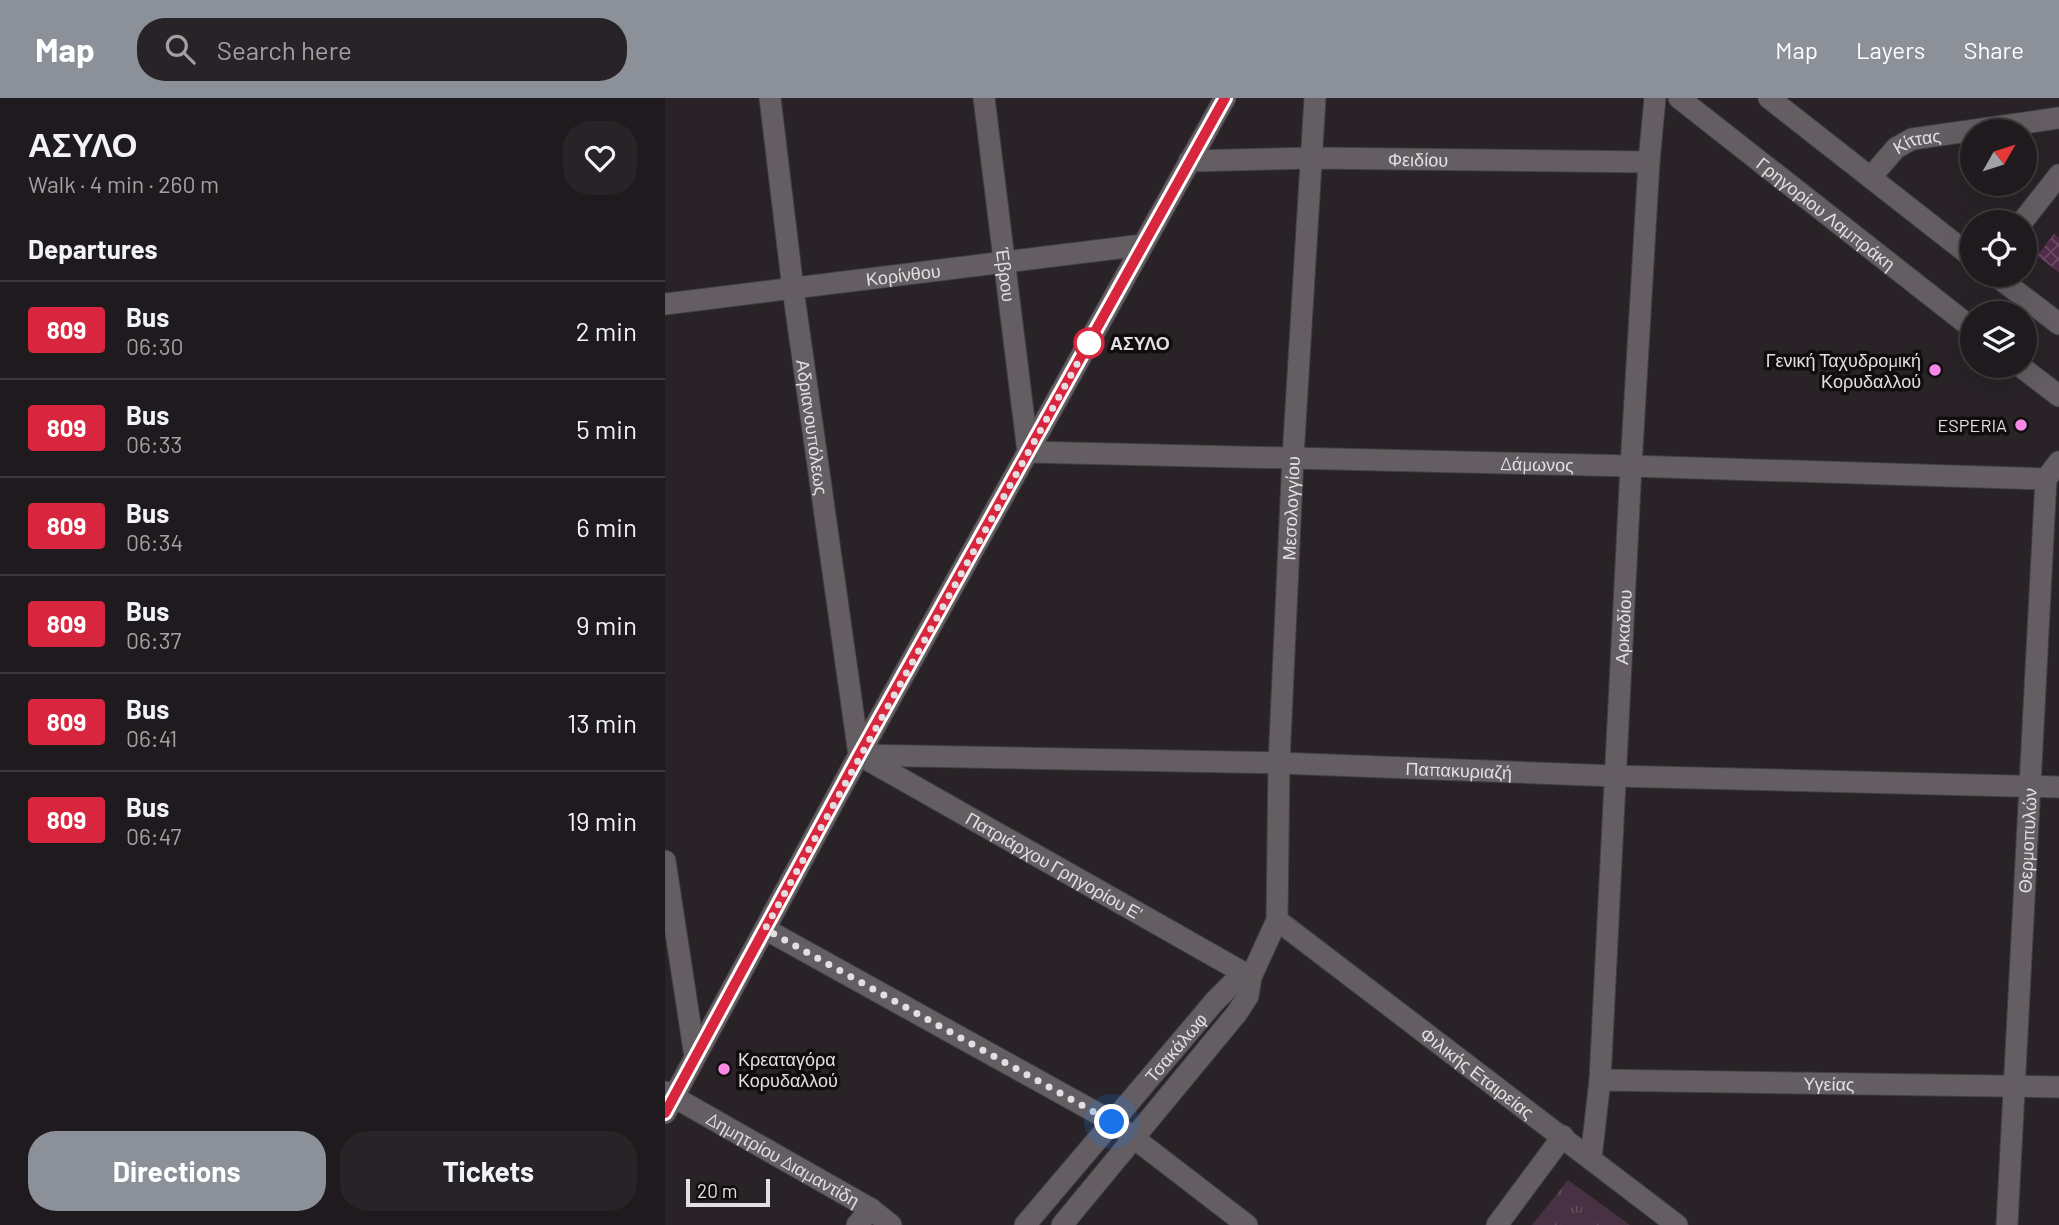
<!DOCTYPE html>
<html lang="en">
<head>
<meta charset="utf-8">
<style>
  :root { --surface:#1f1a1d; --page:#272326; --text:#f1f3f6; --muted:#a1a1a4; --line:#3c383b; --accent:#8c9099 }
  body { margin:0; font-family:Barlow,sans-serif; background:var(--page); color:var(--text); height:100vh; display:flex; flex-direction:column; font-size:26px; white-space:nowrap }
  * { box-sizing:border-box; margin:0 }
  p { font-size:23px; color:var(--muted) }
  .icon { flex:none; width:38px; height:38px; fill:none; stroke:currentColor; stroke-width:2; stroke-linecap:round; stroke-linejoin:round }
  .map { position:relative; flex:1; overflow:hidden }
  .drawer { display:flex; flex-direction:column; background:var(--surface); width:665px }
  .drawer>* { flex:none }
  .badge { padding:0 14px; border-radius:5px; font-size:24px; line-height:46px }
  .needle { width:46px; rotate:51deg }
  .tools { position:absolute; left:1295px; top:21px; display:grid; gap:14px }
  .tools a { display:grid; place-items:center; width:77px; height:77px; border-radius:50%; background:var(--surface); box-shadow:0 7px 28px #0002,0 0 0 2px var(--line); font-size:35px }
  .scale { position:absolute; left:21px; bottom:18px; width:84px; box-sizing:border-box; padding-left:7px; border:4px solid #e2dee1; border-top:0; font-size:19px; line-height:24px; white-space:nowrap; color:#e2dee1; -webkit-text-stroke:5px #100d0f; paint-order:stroke }
  .you { position:absolute; width:35px; height:35px; margin:-18px; border:5px solid #fff; border-radius:50%; background:#1a73e8; box-shadow:0 0 0 10px #1a73e833 }
  .map>.badge { position:absolute; translate:-50% -50%; box-shadow:0 0 0 4px #fff }
  h2 { padding:0 28px; font-size:26px; line-height:63px }
  .round { display:grid; place-items:center; flex:none; width:74px; height:74px; border-radius:28px; background:var(--page) }
  .headline { display:flex; align-items:center; justify-content:space-between; height:119px; padding:0 28px }
  h1 { font-size:33px; font-weight:700; line-height:52px }
  .primary-button { display:flex; gap:14px; margin-top:auto; padding:14px 28px }
  .primary-button a { flex:1; height:80px; border-radius:28px; background:var(--accent); color:#fff; font-size:28px; font-weight:700; line-height:80px; text-align:center }
  .primary-button a+a { background:var(--page); color:var(--text) }
  ul { padding:0; list-style:none }
  li { display:flex; align-items:center; gap:21px; height:98px; padding:0 28px; border-top:2px solid var(--line) }
  li div { flex:1 }
  li b { display:block; font-size:26px }
  li em { font-style:normal }
  li .badge { min-width:77px; font-weight:700; text-align:center }
  header { display:flex; align-items:center; gap:42px; box-sizing:border-box; height:98px; padding:0 35px; background:var(--accent); color:#fff }
  header strong { font-size:33px }
  nav { display:flex; gap:38px; margin-inline-start:auto; font-size:24px }
  .search { width:490px; height:63px; background:var(--page); display:flex; align-items:center; gap:18px; box-sizing:border-box; padding:0 24px; border-radius:28px; color:var(--muted); font-size:26px }
  main { display:flex; flex:1; min-height:0 }
  .map>svg:first-child { display:block }
  .park { fill:url(#park-tufts) }
  .building { fill:url(#building-cross-hatch) }
  .lines { fill:none; stroke-linecap:round; stroke-linejoin:round }
  .street-casing { stroke:#433e42; stroke-width:23 }
  .secondary-casing { stroke:#433e42; stroke-width:23 }
  .street { stroke:#645e63; stroke-width:21 }
  .secondary { stroke:#645e63; stroke-width:21 }
  .line-casing { stroke:#fff; stroke-width:16 }
  .line { stroke:#d7263d; stroke-width:10 }
  .walk { stroke:#e2dee1; stroke-width:7; stroke-dasharray:0 12.6 }
  .stop-dot { fill:#fff; stroke:#d7263d; stroke-width:3.5 }
  .poi-dot { fill:#fa87e6; stroke:#100d0f; stroke-width:2.5 }
  .labels { text-anchor:middle; dominant-baseline:central; stroke-width:7; stroke-linejoin:round; paint-order:stroke }
  .street-label { font-size:18px; fill:#e2dee1; stroke:#100d0f }
  .stop-label { font-size:18px; font-weight:bold; fill:#e2dee1; stroke:#100d0f; text-anchor:start }
  .poi-label { font-size:18px; fill:#e2dee1; stroke:#100d0f; text-anchor:end }
</style>
</head>
<body>
<header>
<strong>Map</strong>
<div class="search"><svg class="icon" aria-label="search" viewBox="0 0 24 24"><circle cx="10" cy="10" r="6"/><path d="M15 15l6 6"/></svg>Search here</div>
<nav><a>Map</a><a>Layers</a><a>Share</a></nav>
</header>
<main>
<section class="drawer">
<div class="headline"><div><h1>ΑΣΥΛΟ</h1><p>Walk · 4 min · 260 m</p></div><a class="round"><svg class="icon" aria-label="heart" viewBox="0 0 24 24"><path d="M12 20l-8-8c-3-5 5-10 8-4 3-6 11-1 8 4z"/></svg></a></div>
<h2>Departures</h2>
<ul>
<li><span class="badge" style="background:#d7263d;color:#fff">809</span><div><b>Bus</b><p>06:30</p></div><em>2 min</em></li>
<li><span class="badge" style="background:#d7263d;color:#fff">809</span><div><b>Bus</b><p>06:33</p></div><em>5 min</em></li>
<li><span class="badge" style="background:#d7263d;color:#fff">809</span><div><b>Bus</b><p>06:34</p></div><em>6 min</em></li>
<li><span class="badge" style="background:#d7263d;color:#fff">809</span><div><b>Bus</b><p>06:37</p></div><em>9 min</em></li>
<li><span class="badge" style="background:#d7263d;color:#fff">809</span><div><b>Bus</b><p>06:41</p></div><em>13 min</em></li>
<li><span class="badge" style="background:#d7263d;color:#fff">809</span><div><b>Bus</b><p>06:47</p></div><em>19 min</em></li>
</ul>
<div class="primary-button"><a>Directions</a><a>Tickets</a></div>
</section>
<div class="map">
<svg width="1394" height="1127" viewBox="0 0 1394 1127">
  <defs>
    <pattern id="park-tufts" width="24" height="20" patternUnits="userSpaceOnUse" patternTransform="scale(1.75)"><rect width="24" height="20" fill="#483143"/><path d="M3 7l-1-3M5 7V3M7 7l1-3M15 17l-1-3M17 17v-4M19 17l1-3" fill="none" stroke="#624e5e"/></pattern>
    <pattern id="building-cross-hatch" width="8" height="8" patternUnits="userSpaceOnUse" patternTransform="scale(1.75)"><rect width="8" height="8" fill="#532c4c"/><path d="M0 0l8 8M0 8l8-8" fill="none" stroke="#6b4a66"/></pattern>
  </defs>
  <rect width="100%" height="100%" fill="#292327"/>
  <path class="park" d="M903,1082L965,1127H867Z"/>
  <path class="building" d="M1389,136L1394,140V174L1372,158Z"/>
  <g class="lines">
    <defs>
      <g id="street">
        <path id="s1" d="M105,0L128,191L194,657"/>
        <path id="s2" d="M319,0L363,354L966,368L1381,381"/>
        <path id="s3" d="M524,63L648,60L984,64"/>
        <path id="s4" d="M1206,79L1231,50L1247,41L1394,20"/>
        <path d="M1357,124L1394,77"/>
        <path id="s5" d="M0,206L478,147"/>
        <path id="s6" d="M194,657L614,665L949,678L1394,689"/>
        <path id="s7" d="M196,658L586,879"/>
        <path d="M0,763L30,959"/>
        <path id="s8" d="M612,822L1012,1127"/>
        <path d="M100,831L448,1024L582,1127"/>
        <path id="s9" d="M935,982L1394,989"/>
        <path id="s10" d="M926,1060L935,982L966,368L984,64L990,0"/>
        <path d="M192,1127L206,1111"/>
        <path id="s11" d="M360,1127L550,903L567,886L586,879"/>
        <path id="s12" d="M397,1127L572,915L583,898L586,879L612,822L614,665L628,359L650,0"/>
        <path d="M832,1127L898,1038"/>
        <path id="s13" d="M1342,1127L1381,381L1394,364"/>
      </g>
      <g id="secondary">
        <path id="s14" d="M1014,0L1307,230"/>
        <path d="M1104,0L1307,159"/>
        <path d="M1330,177L1394,226"/>
        <path d="M1355,268L1394,298"/>
        <path id="s15" d="M0,994L206,1111L226,1127"/>
        <path d="M0,1015L194,657L560,0"/>
      </g>
    </defs>
    <use href="#street" class="street-casing"/>
    <use href="#secondary" class="secondary-casing"/>
    <use href="#street" class="street"/>
    <use href="#secondary" class="secondary"/>
  </g>
  <g class="lines">
    <defs>
      <path id="line" d="M0,1015L194,657L560,0"/>
    </defs>
    <use href="#line" class="line-casing"/>
    <use href="#line" class="line"/>
    <path class="walk" d="M424,245L427,239L100,831L447,1024"/>
  </g>
  <circle class="stop-dot" cx="424" cy="245" r="14"/>
  <g class="poi-dot">
    <circle cx="1270" cy="272" r="7"/>
    <circle cx="1356" cy="327" r="7"/>
    <circle cx="59" cy="971" r="7"/>
  </g>
  <g class="labels">
    <g class="street-label">
      <text stroke="none"><textPath href="#s4" startOffset="61">Κίττας</textPath></text>
      <text stroke="none"><textPath href="#s3" startOffset="229">Φειδίου</textPath></text>
      <text stroke="none"><textPath href="#s14" startOffset="187">Γρηγορίου Λαμπράκη</textPath></text>
      <text stroke="none"><textPath href="#s5" startOffset="240">Κορίνθου</textPath></text>
      <text stroke="none"><textPath href="#s2" startOffset="178">Έβρου</textPath></text>
      <text stroke="none"><textPath href="#s1" startOffset="332">Αδριανουπόλεως</textPath></text>
      <text stroke="none"><textPath href="#s2" startOffset="866">Δάμωνος</textPath></text>
      <text stroke="none"><textPath href="#s12" startOffset="789">Μεσολογγίου</textPath></text>
      <text stroke="none"><textPath href="#s10" startOffset="532">Αρκαδίου</textPath></text>
      <text stroke="none"><textPath href="#s6" startOffset="600">Παπακυριαζή</textPath></text>
      <text stroke="none"><textPath href="#s13" startOffset="385">Θερμοπυλών</textPath></text>
      <text stroke="none"><textPath href="#s7" startOffset="222">Πατριάρχου Γρηγορίου Ε'</textPath></text>
      <text stroke="none"><textPath href="#s11" startOffset="233">Τσακάλωφ</textPath></text>
      <text stroke="none"><textPath href="#s8" startOffset="252">Φιλικής Εταιρείας</textPath></text>
      <text stroke="none"><textPath href="#s9" startOffset="229">Υγείας</textPath></text>
      <text stroke="none"><textPath href="#s15" startOffset="136">Δημητρίου Διαμαντίδη</textPath></text>
    </g>
    <g class="stop-label">
      <text x="445" y="245">ΑΣΥΛΟ</text>
    </g>
    <g class="poi-label">
      <text x="1256" y="262">Γενική Ταχυδρομική<tspan x="1256" dy="21">Κορυδαλλού</tspan></text>
      <text x="1342" y="327">ESPERIA</text>
      <text x="73" y="961" text-anchor="start">Κρεαταγόρα<tspan x="73" dy="21">Κορυδαλλού</tspan></text>
    </g>
  </g>
</svg>
<div class="tools">
<a><svg class="needle" viewBox="-14 -14 28 28"><path d="M0-13l5 13h-10z" fill="#e53935"/><path d="M0 13l5-13h-10z" fill="#a1a1a4"/></svg></a>
<a><svg class="icon" aria-label="locate" viewBox="0 0 24 24"><circle cx="12" cy="12" r="6"/><path d="M12 2v4M12 18v4M2 12h4M18 12h4"/></svg></a>
<a><svg class="icon" aria-label="layers" viewBox="0 0 24 24"><path d="M12 4l9 5-9 5-9-5zM3 14l9 5 9-5"/></svg></a>
</div>
<div class="scale">20 m</div>
<div class="you" style="left:447px;top:1024px"></div>
</div>
</main>
</body>
</html>
